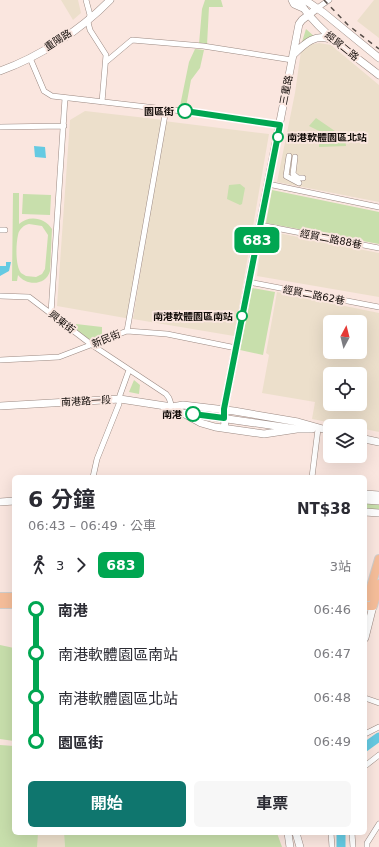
<!DOCTYPE html>
<html lang="zh-TW">
<head>
<meta charset="utf-8">
<style>
  :root { --surface:#fff; --page:#f7f7f7; --text:#2b2b33; --muted:#7c7c81; --accent:#0f766e }
  body { margin:0; font-family:"DejaVu Sans","Noto Sans TC",sans-serif; background:var(--page); color:var(--text); height:100vh; display:flex; flex-direction:column; font-size:15px; white-space:nowrap }
  * { box-sizing:border-box; margin:0 }
  p { font-size:13px; color:var(--muted) }
  .icon { flex:none; width:22px; height:22px; fill:none; stroke:currentColor; stroke-width:2; stroke-linecap:round; stroke-linejoin:round }
  .map { position:relative; flex:1; overflow:hidden }
  .details { position:absolute; left:12px; top:475px; width:355px; height:360px; display:flex; flex-direction:column; background:var(--surface); border-radius:6px; box-shadow:0 4px 16px #0002 }
  .details>* { flex:none }
  .badge { padding:0 8px; border-radius:6px; font-size:14px; line-height:26px }
  .needle { width:26px; rotate:7deg }
  .tools { position:absolute; left:323px; top:315px; display:grid; gap:8px }
  .tools a { display:grid; place-items:center; width:44px; height:44px; border-radius:6px; background:var(--surface); box-shadow:0 4px 16px #0002; font-size:20px }
  .map>.badge { position:absolute; translate:-50% -50%; box-shadow:0 0 0 2px #fff }
  .legs { display:flex; align-items:center; gap:6px; height:44px; padding:0 16px; font-size:13px }
  .legs p { margin-inline-start:auto }
  .head { display:flex; align-items:center; justify-content:space-between; height:68px; padding:0 16px }
  h1 { font-size:22px; font-weight:700; line-height:30px }
  .primary-button { display:flex; gap:8px; margin-top:auto; padding:8px 16px }
  .primary-button a { flex:1; height:46px; border-radius:6px; background:var(--accent); color:#fff; font-size:16px; font-weight:700; line-height:46px; text-align:center }
  .primary-button a+a { background:var(--page); color:var(--text) }
  ul { padding:0 16px; list-style:none }
  li { display:flex; align-items:center; gap:14px; height:44px; font-size:15px }
  li i { display:grid; place-items:center; width:6px; height:100%; margin:0 5px; background:currentColor }
  li i::after { content:''; width:10px; height:10px; margin:-5px; border:3px solid; border-radius:50%; background:var(--surface) }
  li p { margin-inline-start:auto }
  li:first-child i { background:linear-gradient(#0000 50%,currentColor 0) }
  li:last-child i { background:linear-gradient(currentColor 50%,#0000 0) }
  .map>svg:first-child { display:block }
  .commercial { fill:#ecdfcb; fill-rule:evenodd }
  .green { fill:#c8dfac; fill-rule:evenodd }
  .water { fill:#65cae2 }
  .lines { fill:none; stroke-linecap:round; stroke-linejoin:round }
  .river { stroke:#65cae2; stroke-width:9 }
  .street-casing { stroke:#9b8982; stroke-width:6 }
  .secondary-casing { stroke:#9b8982; stroke-width:8 }
  .primary-casing { stroke:#cfcecd; stroke-width:10 }
  .street { stroke:#fff; stroke-width:5 }
  .secondary { stroke:#fff; stroke-width:7 }
  .primary { stroke:#f6be9a; stroke-width:8 }
  .rail { stroke:#574d48; stroke-width:1.5; stroke-dasharray:5 5; stroke-linecap:butt }
  .line-1-casing { stroke:#fff; stroke-width:9 }
  .line-1 { stroke:#00a651; stroke-width:6 }
  .stop-1-dot { fill:#fff; stroke:#00a651; stroke-width:2 }
  .labels { text-anchor:middle; dominant-baseline:central; stroke-width:4; stroke-linejoin:round; paint-order:stroke }
  .street-label { font-size:10px; fill:#100a07; stroke:#fae6df }
  .stop-label { font-size:10px; font-weight:bold; fill:#100a07; stroke:#fae6df; text-anchor:end }
</style>
</head>
<body>
<div class="map">
<svg width="379" height="847" viewBox="0 0 379 847">
  <rect width="100%" height="100%" fill="#fae6df"/>
  <path class="commercial" d="M61,0H78L81,13L73,20Z
    M374,0H379V38L357,21Z
    M319,43L331,45L379,85V202L277,182L295,93L301,51L307,45Z
    M85,111L164,120L131,319L57,306L70,120Z
    M164,121L269,134L234,336L133,319Z
    M263,230L379,253V297L257,276Z
    M277,292L379,313V432L360,428V426H349L312,419L315,402L262,393L269,355L266,353ZM330,322H360V352H330ZM330,374H360V404H330Z
    M0,786L14,833H64L65,847H0Z"/>
  <path class="green" d="M205,0H221L223,7H209L207,45L199,44L202,9Z
    M306,29L316,38L302,42Z
    M195,49L204,50L200,68L191,80L186,107L180,106L189,62Z
    M316,118L345,138L346,146L319,147V131L309,126Z
    M240,184L245,188L242,204L240,205L227,199L229,185Z
    M272,190L379,212V244L266,223Z
    M13,193H19V224C28,215 45,217 52,229L50,271C46,286 26,286 18,275L17,281H12ZM29,224L42,226L48,235L45,269L42,274L36,277L26,276L21,273C15,265 16,244 18,235C19,229 24,225 29,224Z
    M23,194L51,195L50,215L22,214Z
    M252,288L275,292L263,355L240,350Z
    M76,324L102,327V336L91,341L76,330Z
    M134,380L140,385L139,394L129,392Z
    M365,503L379,504V512L365,511Z
    M0,645L14,648V741L0,739Z
    M0,745L14,746V833H38L37,847H0Z
    M64,833H277L282,847H65Z"/>
  <path class="water" d="M34,146L45,147L46,158L35,157Z
    M6,262H11L9,271L0,276V266H6Z"/>
  <g class="lines">
    <path class="river" d="M365,747L379,737
      M341,833V847"/>
    <defs>
      <path id="street" d="M86,0L90,15L88,22L90,30L106,55L102,102
        M316,9L329,0
        M30,58L44,91L52,96L182,111L280,125
        M107,61L132,40L203,46L292,60
        M0,127L64,126
        M289,156L286,176L299,183
        M295,157L293,174L298,178H303
        M268,184L379,207
        M260,225L379,248
        M0,230H5
        M249,282L379,307
        M0,296L29,297L92,345L166,394L169,398L172,407
        M51,313L65,98
        M127,331L166,109
        M0,360L59,357L127,331L167,334L236,348
        M93,477L97,459L119,404L120,395L129,370
        M312,477L318,429
        M365,698L379,703
        M365,734L379,727
        M365,766L379,755
        M331,833L332,847
        M352,833L353,847
        M367,847V843L379,824"/>
      <path id="secondary" d="M292,0L294,4L303,8
        M298,0C318,32 350,52 379,75
        M305,0L324,13L379,58
        M293,55C304,44 317,31 334,41
        M0,71C39,57 81,30 110,0
        M0,406L120,399L172,407L201,423L215,427L264,434L297,429
        M172,407L183,405L234,411L298,422L330,431
        M186,413L297,429H312
        M225,428L224,409L299,24L302,20L316,9
        M360,438L379,442
        M365,494L379,495
        M365,500L379,501
        M0,502L14,501
        M365,512L379,513
        M365,638L373,606
        M288,833L290,847
        M296,833L300,847"/>
      <path id="primary" d="M0,597H14
        M368,597L379,559
        M0,604H14
        M365,606H373L379,584"/>
    </defs>
    <use href="#street" class="street-casing"/>
    <use href="#secondary" class="secondary-casing"/>
    <use href="#primary" class="primary-casing"/>
    <use href="#street" class="street"/>
    <use href="#secondary" class="secondary"/>
    <use href="#primary" class="primary"/>
    <path class="rail" d="M324,0L348,25L379,49"/>
  </g>
  <g class="lines">
    <defs>
      <path id="line-1" d="M185,111L280,125L224,409V418L193,414"/>
    </defs>
    <use href="#line-1" class="line-1-casing"/>
    <use href="#line-1" class="line-1"/>
  </g>
  <g class="stop-1-dot">
    <circle cx="185" cy="111" r="7"/>
    <circle cx="278" cy="137" r="5"/>
    <circle cx="242" cy="316" r="5"/>
    <circle cx="193" cy="414" r="7"/>
  </g>
  <g class="labels">
    <g class="street-label">
      <text transform="translate(58 40) rotate(-32)">重陽路</text>
      <text transform="translate(342 46) rotate(39)">經貿二路</text>
      <text transform="translate(286 90) rotate(-79)">三重路</text>
      <text transform="translate(331 239) rotate(11)">經貿二路88巷</text>
      <text transform="translate(314 295) rotate(11)">經貿二路62巷</text>
      <text transform="translate(62 322) rotate(38)">興東街</text>
      <text transform="translate(106 339) rotate(-22)">新民街</text>
      <text transform="translate(86 401) rotate(-3)">南港路一段</text>
    </g>
    <g class="stop-label">
      <text x="174" y="111">園區街</text>
      <text x="287" y="137" text-anchor="start">南港軟體園區北站</text>
      <text x="233" y="316">南港軟體園區南站</text>
      <text x="182" y="414">南港</text>
    </g>
  </g>
</svg>
<div class="tools">
<a><svg class="needle" viewBox="-14 -14 28 28"><path d="M0-13l5 13h-10z" fill="#e53935"/><path d="M0 13l5-13h-10z" fill="#7c7c81"/></svg></a>
<a><svg class="icon" aria-label="locate" viewBox="0 0 24 24"><circle cx="12" cy="12" r="6"/><path d="M12 2v4M12 18v4M2 12h4M18 12h4"/></svg></a>
<a><svg class="icon" aria-label="layers" viewBox="0 0 24 24"><path d="M12 4l9 5-9 5-9-5zM3 14l9 5 9-5"/></svg></a>
</div>
<b class="badge" style="left:257px;top:240px;background:#00a651;color:#fff">683</b>
<section class="details">
<div class="head"><div><h1>6 分鐘</h1><p>06:43 – 06:49 · 公車</p></div><b>NT$38</b></div>
<div class="legs"><svg class="icon" aria-label="walk" viewBox="0 0 24 24"><circle cx="13" cy="4" r="2"/><path d="M13 8l-2 6 4 7M11 14l-3 7M7 12l3-4h3l4 4"/></svg>3<svg class="icon" aria-label="forward" viewBox="0 0 24 24"><path d="M9 5l7 7-7 7"/></svg><b class="badge" style="background:#00a651;color:#fff">683</b><p>3站</p></div>
<ul>
<li><i style="color:#00a651"></i><b>南港</b><p>06:46</p></li>
<li><i style="color:#00a651"></i><span>南港軟體園區南站</span><p>06:47</p></li>
<li><i style="color:#00a651"></i><span>南港軟體園區北站</span><p>06:48</p></li>
<li><i style="color:#00a651"></i><b>園區街</b><p>06:49</p></li>
</ul>
<div class="primary-button"><a>開始</a><a>車票</a></div>
</section>
</div>
</body>
</html>
